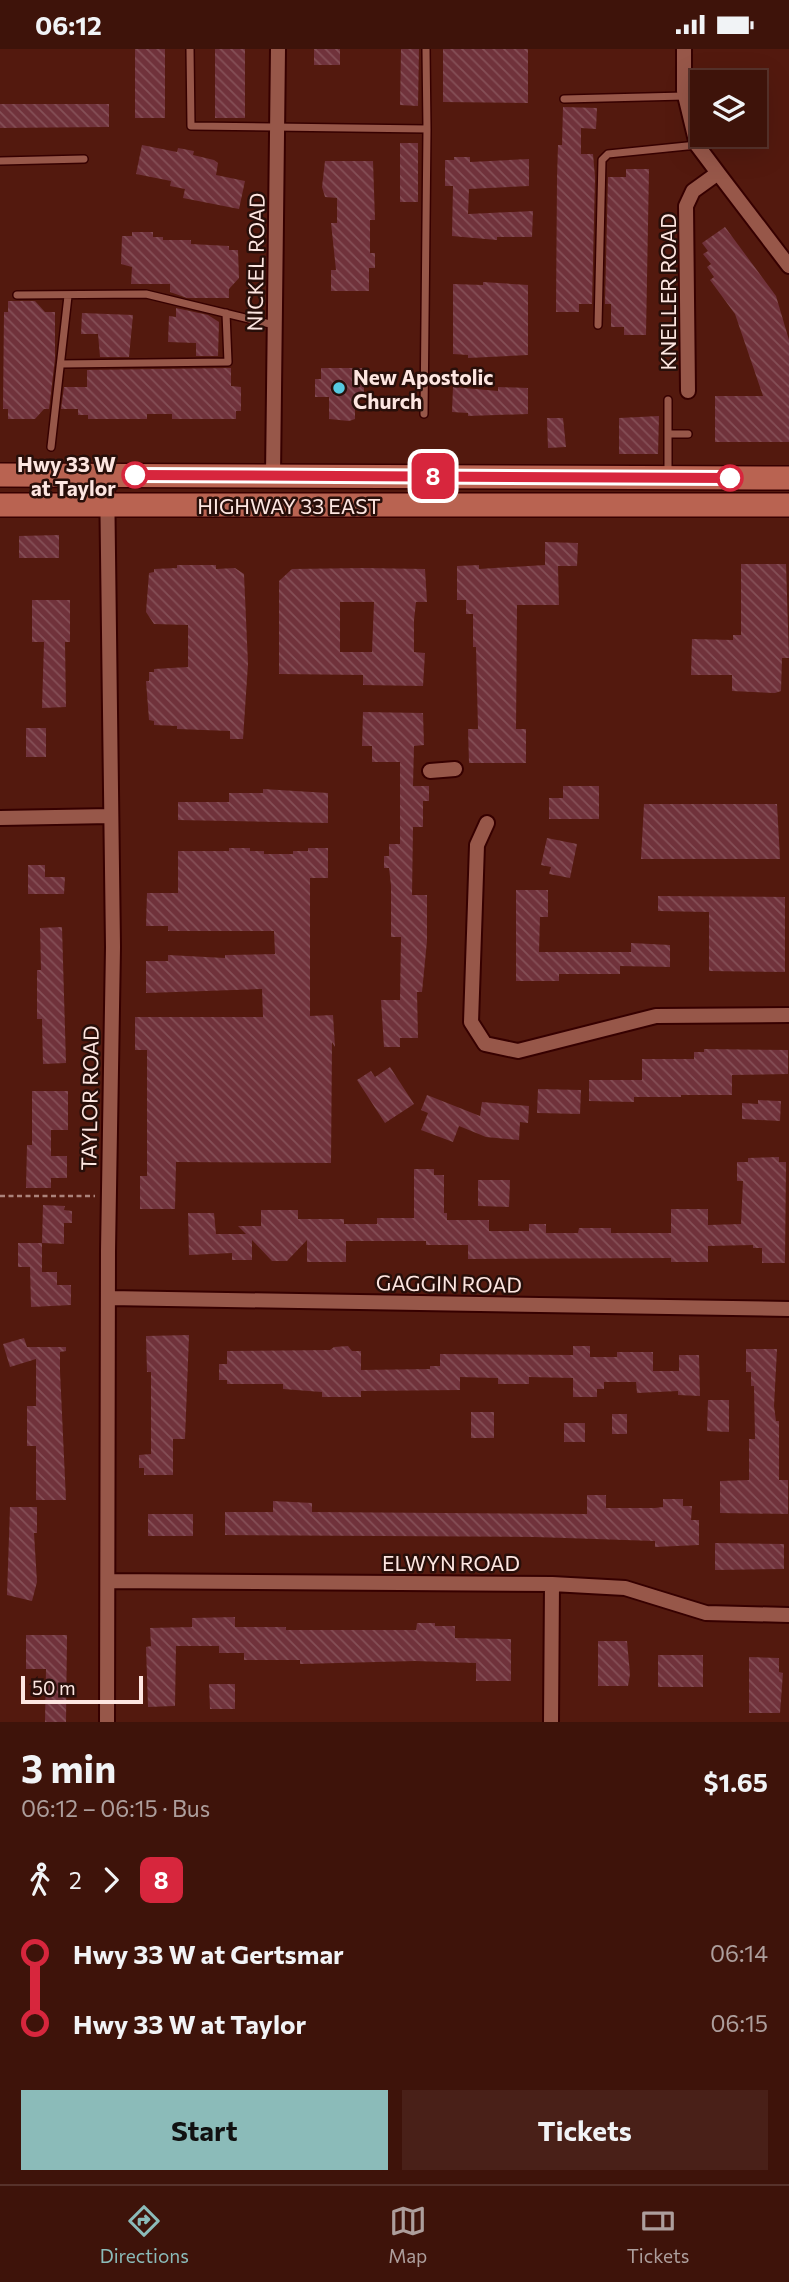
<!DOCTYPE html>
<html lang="en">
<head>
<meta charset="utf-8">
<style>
  :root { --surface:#3e130a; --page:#492018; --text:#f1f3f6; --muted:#ad9e9c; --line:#57322b; --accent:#8bbbb9 }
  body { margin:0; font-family:Commissioner,sans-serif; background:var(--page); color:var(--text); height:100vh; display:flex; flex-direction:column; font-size:26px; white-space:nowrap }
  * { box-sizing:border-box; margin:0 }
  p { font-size:23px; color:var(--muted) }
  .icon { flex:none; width:38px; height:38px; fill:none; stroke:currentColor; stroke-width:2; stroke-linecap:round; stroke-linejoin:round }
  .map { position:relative; height:1673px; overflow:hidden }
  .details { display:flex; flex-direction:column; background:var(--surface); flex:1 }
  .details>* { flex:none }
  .badge { padding:0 14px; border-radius:10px; font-size:24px; line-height:46px }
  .buttons { position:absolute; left:690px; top:21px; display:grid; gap:14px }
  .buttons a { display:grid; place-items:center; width:77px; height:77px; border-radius:0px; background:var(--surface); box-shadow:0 7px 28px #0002,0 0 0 2px var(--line); font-size:35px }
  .scale { position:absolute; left:21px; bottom:18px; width:122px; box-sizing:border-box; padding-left:7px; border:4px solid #fde6e1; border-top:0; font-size:19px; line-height:24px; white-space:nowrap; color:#fde6e1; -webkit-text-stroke:5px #280f0a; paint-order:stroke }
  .map>.badge { position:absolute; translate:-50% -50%; box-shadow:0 0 0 4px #fff }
  .legs { display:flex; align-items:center; gap:10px; height:77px; padding:0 21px; font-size:23px }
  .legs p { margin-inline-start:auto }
  .overview { display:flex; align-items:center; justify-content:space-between; height:119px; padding:0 21px }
  h1 { font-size:38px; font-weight:700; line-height:52px }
  .action { display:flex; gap:14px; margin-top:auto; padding:14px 21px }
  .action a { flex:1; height:80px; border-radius:0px; background:var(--accent); color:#111; font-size:28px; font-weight:700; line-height:80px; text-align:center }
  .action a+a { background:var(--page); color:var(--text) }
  ul { padding:0 21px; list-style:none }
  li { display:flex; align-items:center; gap:24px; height:70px; font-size:26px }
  li i { display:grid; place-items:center; width:10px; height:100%; margin:0 9px; background:currentColor }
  li i::after { content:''; width:18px; height:18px; margin:-9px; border:5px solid; border-radius:50%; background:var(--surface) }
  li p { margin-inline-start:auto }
  li:first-child i { background:linear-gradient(#0000 50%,currentColor 0) }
  li:last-child i { background:linear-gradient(currentColor 50%,#0000 0) }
  .status { display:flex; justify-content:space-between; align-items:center; height:49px; padding:0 35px; background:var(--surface); direction:ltr }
  .status svg { height:19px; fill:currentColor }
  .tab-bar { display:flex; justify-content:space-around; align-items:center; height:98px; border-top:2px solid var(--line); background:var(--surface); font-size:19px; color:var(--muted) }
  .tab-bar a { display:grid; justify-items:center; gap:4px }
  .tab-bar .current { color:var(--accent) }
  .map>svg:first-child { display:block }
  .building { fill:url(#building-back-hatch); fill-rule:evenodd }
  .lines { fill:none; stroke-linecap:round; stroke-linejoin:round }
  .service-casing { stroke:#360000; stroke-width:10 }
  .minor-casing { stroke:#360000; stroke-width:18 }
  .primary-casing { stroke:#360000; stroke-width:26 }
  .path { stroke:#ab837b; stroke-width:2.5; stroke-dasharray:5 3.5; stroke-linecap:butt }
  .service { stroke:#975749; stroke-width:7 }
  .minor { stroke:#975749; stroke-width:14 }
  .primary { stroke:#b96351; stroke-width:23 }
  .line-1-casing { stroke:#fff; stroke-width:16 }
  .line-1 { stroke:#d7263d; stroke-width:10 }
  .poi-dot { fill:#56c9e0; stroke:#280f0a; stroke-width:2.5 }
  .stop-1-dot { fill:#fff; stroke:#d7263d; stroke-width:3.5 }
  .labels { text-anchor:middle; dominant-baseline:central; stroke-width:5; stroke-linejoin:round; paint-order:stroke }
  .street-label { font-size:21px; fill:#fde6e1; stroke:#280f0a }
  .poi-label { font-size:21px; font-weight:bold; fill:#fde6e1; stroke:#280f0a; text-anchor:start }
  .stop-label { font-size:21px; font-weight:bold; fill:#fde6e1; stroke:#280f0a; text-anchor:end }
</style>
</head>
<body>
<div class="status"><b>06:12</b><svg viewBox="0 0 49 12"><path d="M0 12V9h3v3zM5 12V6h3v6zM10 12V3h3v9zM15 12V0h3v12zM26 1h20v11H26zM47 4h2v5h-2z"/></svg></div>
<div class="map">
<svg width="789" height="1673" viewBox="0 0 789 1673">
  <defs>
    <pattern id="building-back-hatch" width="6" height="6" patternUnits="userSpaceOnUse" patternTransform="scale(1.75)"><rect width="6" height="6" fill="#70323b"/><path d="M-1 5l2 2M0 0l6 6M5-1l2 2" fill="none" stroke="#855057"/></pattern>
  </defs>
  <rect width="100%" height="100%" fill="#53190e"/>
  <path class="building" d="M135,0H165V69H135Z
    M215,0H245V69H215Z
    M314,0H340V16H314Z
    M401,0H419L418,57L400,56Z
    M443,0H528V54L443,53Z
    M0,55H109V78L0,79Z
    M563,58L597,59L596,80L581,79V105H593L595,128L592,255H579V263H556L557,129L558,96H562Z
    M400,94H418V153H400Z
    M142,96L177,103L178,99L194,102L193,106L214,111L218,114L216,126L245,132L239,160L183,149L185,140L170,137L171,132L136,125Z
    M454,108H470V113L529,110V137L469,140L468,165L533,162L532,188H497V191L452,187L453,137H445V111H454Z
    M325,112H373L375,171H370V204H375V219H369V242H331V221H336L331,174H337V149L325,148L322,138Z
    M626,120H649L646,286H624V278H611V255H605L608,128H626Z
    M725,178L776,247L789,291V393H715V347H763L735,265L710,231L714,228L707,218L711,215L703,205L708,202L702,194Z
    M132,183H153V188H163V191H191V195L229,197V201H238L239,229L229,240V249H187L170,243V235H131L132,218L121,215L122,187H132Z
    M483,233L528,236V306L468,309V306L453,305V235L483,236Z
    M8,252H35L45,263H55V310L49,360H44L35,370H8V360H3L4,263H8Z
    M176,259L208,266L219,273L218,307H196V294L168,293L169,267L176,268Z
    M82,264L133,266L129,308H100L98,285H81Z
    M231,319V337L241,338V362H236V370H172V365H147V370H88V366H78V360H61L64,338H87V321Z
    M321,319H364V348H355V370L349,372L329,370V348H315V330H321Z
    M453,338L498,342V338L528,339V365L468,367V364L452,363Z
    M659,367L658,405H619V369Z
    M547,369H563L566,398L548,399Z
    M59,486V509H19V487Z
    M545,493L578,494L577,517H558L559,556H517L516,680H526V714H469L468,680H478L476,598H473V565H466V551H457V517L479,516V520L545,516Z
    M741,515H786L789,609H782L781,642L775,644L732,642V626H691L692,590L733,591V586H741Z
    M177,516H216V520L235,519L244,525L248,615L243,690H230V682L177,680V677L154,676V672L149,671L146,632H149V623H154V620L188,618V576L154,575L146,563L149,524L154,523V520L177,519Z
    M365,519L425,520L427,553H416L414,571V603L425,604L423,637L363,636V626L279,625V532L292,520ZM340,553H374L372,603H340Z
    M32,551H70V593H65L66,658L42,659L44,593H32Z
    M363,663L423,664L424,696L414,697L413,737H429V752H423V778H413L412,846H427V892L422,943H417L418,989H400V998H384L381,951H400L401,888H391V836L389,819H384V807H389V795H400V713H372V697H362Z
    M26,679H46V708H26Z
    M563,737H599V770H549V749H563Z
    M263,740L328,744V774L178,771V753H229V744H263Z
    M644,755H777L780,810H641Z
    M547,789L577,795L570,829L549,825L551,818L541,816Z
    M229,799H250V802H264V805H293V802H308V799H328V829H310V967L333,966L335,998L332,993L331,1114L176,1113L175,1160H140V1127H147V1001H135V968H263L262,940L146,944V912H168V906L225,909V906L275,905L274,882H168V877H146L147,844H178V802H229Z
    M28,816H45V828H65L64,845H28Z
    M516,841H548V868H540L539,903H631V894L670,896V918L620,917V925H559V932H516Z
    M658,847L785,848V923L709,922V863L658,862Z
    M62,878L66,1014L43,1015L42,970H37V921H41L40,879Z
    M704,1000L788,1001V1025L732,1026V1046H681V1048H634V1053L589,1052V1031H642V1010H694V1003H704Z
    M390,1018L414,1055L385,1074L357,1031L371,1022L375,1028Z
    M538,1040L581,1041L580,1065L537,1064Z
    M32,1042H68V1081H51V1107H67V1129H51V1139H26L27,1096H32Z
    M427,1046L480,1067L482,1053L529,1057L528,1074L520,1073L519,1091L486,1088L459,1077L453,1093L421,1081L428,1064L421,1061Z
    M758,1051L781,1052L780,1072L742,1070V1054L758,1055Z
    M779,1108V1113H786L785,1214H762V1199H753V1196L708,1197V1213H671V1209L468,1210V1196H426V1192H346V1213H307V1191L287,1212H272L252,1191V1211H232V1204L189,1206L188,1164H214L216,1185H246L238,1177H261V1161H298V1170H344V1175H377V1169H414V1120H434V1126H444V1164H447V1171H489V1182H529V1175H546V1184H578L579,1179H611V1184H671V1160H708V1176L741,1175L743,1132H737V1113H748V1109Z
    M478,1131H510L509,1158L478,1157Z
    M43,1156L65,1157L64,1161L72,1162V1174H64V1195L42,1194Z
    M18,1194H42V1223H57V1236H71V1256L31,1258L30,1218H18Z
    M189,1286L185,1390H173V1426H144V1419H139V1406L151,1405V1323H147L146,1287Z
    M24,1289L27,1298H66V1302L60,1303V1322L66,1451H36V1397H27V1357H36V1310L10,1318L3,1295Z
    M348,1297L352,1302H361V1321L430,1320V1317H440V1305L573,1306V1297H590V1308H617V1303H653V1322H679V1306H699L700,1347L678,1346V1342L637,1344L636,1333H604V1340H597V1348H573V1329L529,1328V1335H498V1329L460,1328V1341L361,1342V1348H322V1343L283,1340V1335H227V1331H219V1315H227V1302L330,1301L334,1298Z
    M746,1300H777L774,1357L776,1372H779V1431H788V1465L720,1464V1432L749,1431V1390H755L754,1337H751V1323H746Z
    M708,1351H729V1383L707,1382Z
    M471,1363H494V1389H471Z
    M612,1365H627V1385H612Z
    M564,1374H585V1393H564Z
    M587,1446H606V1459H655L663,1458V1450H683V1457H692L691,1471H699V1496L655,1498V1492L535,1488L225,1486V1463H273V1452L312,1454V1463L587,1465Z
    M10,1458H37V1484H34L37,1533L32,1552L7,1546Z
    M148,1465H193V1487H148Z
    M715,1494L784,1495V1520L715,1521Z
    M235,1568V1578H286V1581H416L417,1574H435V1577H455V1589L511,1590V1632H476V1614L415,1612L300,1615V1611H244V1604H219V1597H176L175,1657L148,1658L146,1598L151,1597L150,1579L192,1578V1569Z
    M26,1586H67L66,1673H45L46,1620H26Z
    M598,1592H627L630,1625L628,1637H598Z
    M658,1606H703V1638H658Z
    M749,1608L779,1609V1623L783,1624L780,1664H749Z
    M209,1635H235V1660H210Z"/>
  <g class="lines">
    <defs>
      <path id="service" d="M190,0L191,77L427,80L424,365
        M426,0L427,80
        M564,50L685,47
        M0,112L84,110
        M17,246L146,245L274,276
        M598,276L602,111L608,105L697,96
        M61,315L228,313L226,264
        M668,351V424
        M668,385H688
        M51,398L68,247"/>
      <path id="minor" d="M684,0V42L697,96L718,124L693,142L686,157L688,342
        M718,124L789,217
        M273,427L278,0
        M430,722L455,720
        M0,769L111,767
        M487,774L477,796L471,973L485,995L518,1002L656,967L789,966
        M109,1249L789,1260
        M108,1532L552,1535L625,1539L706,1564L789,1566
        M107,1673L108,1202L113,898L107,426
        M551,1673L552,1535"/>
      <path id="primary" d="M0,426L789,429
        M0,456H789"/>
    </defs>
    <use href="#service" class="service-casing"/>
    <use href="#minor" class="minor-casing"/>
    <use href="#primary" class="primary-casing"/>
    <path class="path" d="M0,1147H95"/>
    <use href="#service" class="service"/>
    <use href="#minor" class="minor"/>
    <use href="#primary" class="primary"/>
  </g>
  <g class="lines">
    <defs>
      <path id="line-1" d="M135,426L730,429"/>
    </defs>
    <use href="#line-1" class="line-1-casing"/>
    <use href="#line-1" class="line-1"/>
  </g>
  <circle class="poi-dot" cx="339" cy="339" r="7"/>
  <g class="stop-1-dot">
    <circle cx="135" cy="426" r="12"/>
    <circle cx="730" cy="429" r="12"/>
  </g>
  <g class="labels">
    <g class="street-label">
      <text transform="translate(255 213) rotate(-89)">NICKEL ROAD</text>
      <text transform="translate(667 243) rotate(-90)">KNELLER ROAD</text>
      <text x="289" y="456">HIGHWAY 33 EAST</text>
      <text transform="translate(89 1049) rotate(-89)">TAYLOR ROAD</text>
      <text transform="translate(449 1234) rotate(1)">GAGGIN ROAD</text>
      <text x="451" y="1513">ELWYN ROAD</text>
    </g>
    <g class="poi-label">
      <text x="353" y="327">New Apostolic<tspan x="353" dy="24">Church</tspan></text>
    </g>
    <g class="stop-label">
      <text x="116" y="414">Hwy 33 W<tspan x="116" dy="24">at Taylor</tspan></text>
    </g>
  </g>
</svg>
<div class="buttons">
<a><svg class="icon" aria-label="layers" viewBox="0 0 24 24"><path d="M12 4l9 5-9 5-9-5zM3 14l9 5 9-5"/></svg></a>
</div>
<div class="scale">50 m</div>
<b class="badge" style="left:433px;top:427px;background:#d7263d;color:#fff">8</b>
</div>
<section class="details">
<div class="overview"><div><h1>3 min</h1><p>06:12 – 06:15 · Bus</p></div><b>$1.65</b></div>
<div class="legs"><svg class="icon" aria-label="walk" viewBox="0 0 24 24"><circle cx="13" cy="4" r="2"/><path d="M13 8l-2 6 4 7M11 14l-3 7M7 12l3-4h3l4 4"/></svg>2<svg class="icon" aria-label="forward" viewBox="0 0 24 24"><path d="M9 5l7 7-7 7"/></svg><b class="badge" style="background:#d7263d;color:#fff">8</b></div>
<ul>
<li><i style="color:#d7263d"></i><b>Hwy 33 W at Gertsmar</b><p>06:14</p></li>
<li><i style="color:#d7263d"></i><b>Hwy 33 W at Taylor</b><p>06:15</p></li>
</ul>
<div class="action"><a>Start</a><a>Tickets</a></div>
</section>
<nav class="tab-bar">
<a class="current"><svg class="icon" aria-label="directions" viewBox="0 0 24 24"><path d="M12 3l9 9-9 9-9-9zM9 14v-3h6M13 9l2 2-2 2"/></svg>Directions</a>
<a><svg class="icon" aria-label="map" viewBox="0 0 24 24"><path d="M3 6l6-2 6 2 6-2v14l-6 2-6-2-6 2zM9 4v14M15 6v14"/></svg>Map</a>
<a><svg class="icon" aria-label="tickets" viewBox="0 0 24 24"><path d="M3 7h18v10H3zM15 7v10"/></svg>Tickets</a>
</nav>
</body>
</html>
